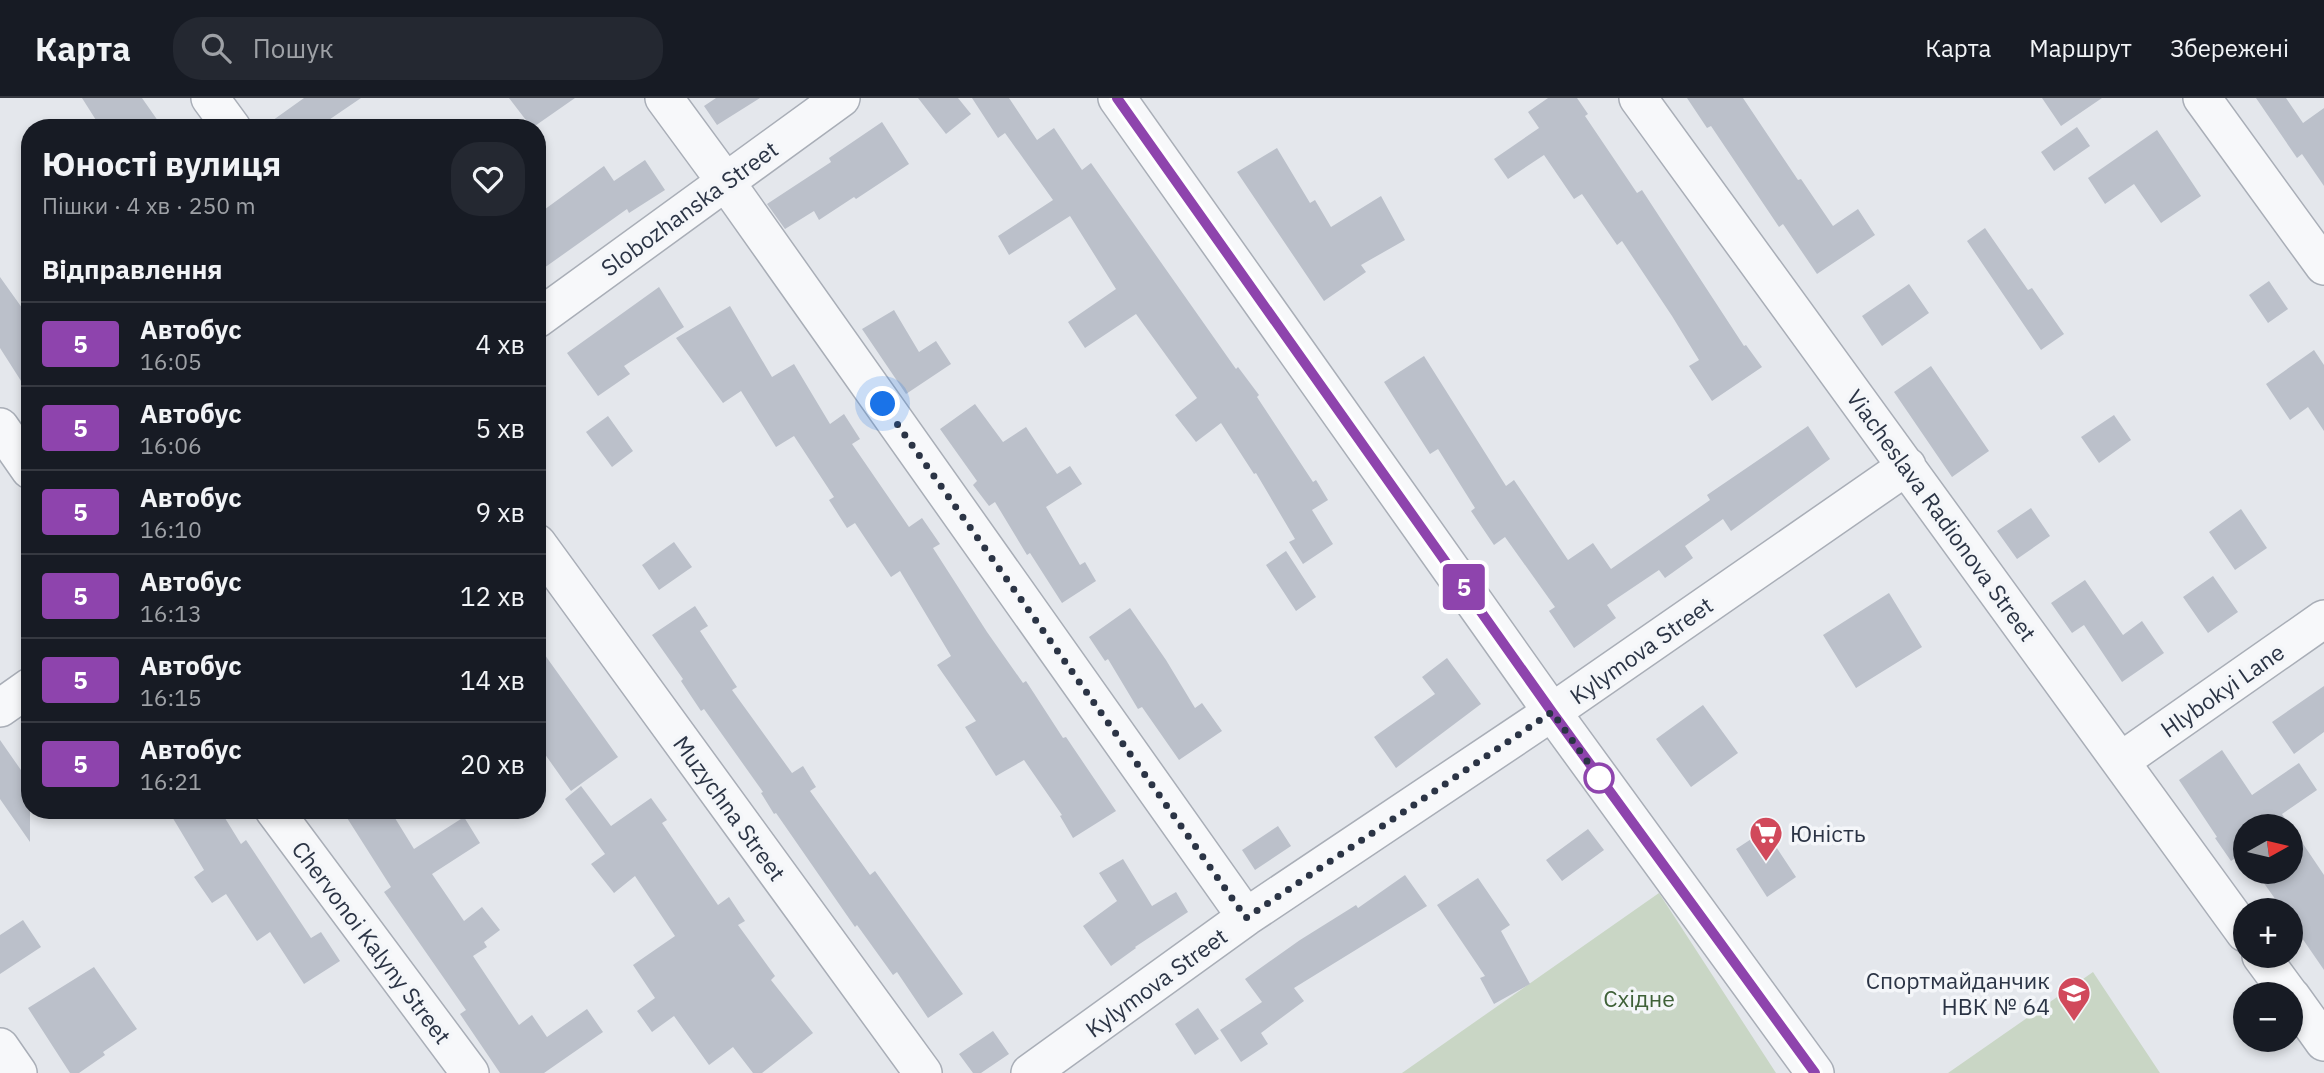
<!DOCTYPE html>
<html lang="uk">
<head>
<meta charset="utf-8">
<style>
  :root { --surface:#171b24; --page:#242831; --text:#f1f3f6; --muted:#9ea1a6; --line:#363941 }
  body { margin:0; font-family:"IBM Plex Sans",sans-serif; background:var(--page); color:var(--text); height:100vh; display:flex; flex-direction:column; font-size:26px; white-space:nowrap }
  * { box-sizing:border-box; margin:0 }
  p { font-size:23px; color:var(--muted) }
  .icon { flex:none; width:38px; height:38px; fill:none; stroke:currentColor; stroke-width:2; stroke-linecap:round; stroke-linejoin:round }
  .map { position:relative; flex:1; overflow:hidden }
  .side { position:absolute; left:21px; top:21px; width:525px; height:700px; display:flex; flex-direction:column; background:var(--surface); border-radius:28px; box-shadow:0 4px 10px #0003 }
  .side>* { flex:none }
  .badge { padding:0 14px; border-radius:5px; font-size:24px; line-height:46px }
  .needle { width:46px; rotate:82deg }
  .buttons { position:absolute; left:2233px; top:716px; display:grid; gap:14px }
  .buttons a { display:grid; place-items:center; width:70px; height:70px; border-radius:50%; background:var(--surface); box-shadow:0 4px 10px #0003; font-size:35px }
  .you { position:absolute; width:35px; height:35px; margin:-18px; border:5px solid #fff; border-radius:50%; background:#1a73e8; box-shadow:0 0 0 10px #1a73e833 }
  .map>.badge { position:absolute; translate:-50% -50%; box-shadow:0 0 0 4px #fff }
  h2 { padding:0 21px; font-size:26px; line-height:63px }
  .round { display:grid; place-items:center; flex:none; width:74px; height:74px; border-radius:28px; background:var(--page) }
  .headline { display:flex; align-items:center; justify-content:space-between; height:119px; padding:0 21px }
  h1 { font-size:33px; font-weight:800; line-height:52px }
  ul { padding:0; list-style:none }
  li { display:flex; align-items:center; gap:21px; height:84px; padding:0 21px; border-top:2px solid var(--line) }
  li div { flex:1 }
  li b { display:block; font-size:26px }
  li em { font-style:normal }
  li .badge { min-width:77px; font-weight:700; text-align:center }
  header { display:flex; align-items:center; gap:42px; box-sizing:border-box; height:98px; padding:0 35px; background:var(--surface); border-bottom:2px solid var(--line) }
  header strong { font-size:33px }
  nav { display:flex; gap:38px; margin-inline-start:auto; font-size:24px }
  .search { width:490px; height:63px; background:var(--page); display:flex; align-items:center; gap:18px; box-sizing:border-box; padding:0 24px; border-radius:28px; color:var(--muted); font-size:26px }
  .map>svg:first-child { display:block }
  .green { fill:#c9d6c5 }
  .building { fill:#bbc0ca }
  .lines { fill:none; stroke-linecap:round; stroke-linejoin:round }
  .minor-casing { stroke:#a9aeb7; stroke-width:40 }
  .minor { stroke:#f7f8fa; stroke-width:37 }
  .line-casing { stroke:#fff; stroke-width:16 }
  .line { stroke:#8e44ad; stroke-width:10 }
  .walk { stroke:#2b3445; stroke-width:7; stroke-dasharray:0 12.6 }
  .stop-dot { fill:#fff; stroke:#8e44ad; stroke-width:3.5 }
  .labels { text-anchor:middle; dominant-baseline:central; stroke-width:7; stroke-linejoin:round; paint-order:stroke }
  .street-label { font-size:23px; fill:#2b3445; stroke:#f4f6f9 }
  .poi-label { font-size:23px; fill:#2b3445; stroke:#f4f6f9; text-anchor:start }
  .park-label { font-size:23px; fill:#3f6138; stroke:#f4f6f9 }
</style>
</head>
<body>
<header>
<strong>Карта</strong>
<div class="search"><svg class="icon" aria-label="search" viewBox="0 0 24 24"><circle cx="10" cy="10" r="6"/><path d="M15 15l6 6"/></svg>Пошук</div>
<nav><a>Карта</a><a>Маршрут</a><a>Збережені</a></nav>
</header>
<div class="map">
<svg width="2324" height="975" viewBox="0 0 2324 975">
  <rect width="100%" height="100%" fill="#e4e7ec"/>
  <path class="green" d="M1659,795L1776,975H1402Z
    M2093,874L2160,975H1948Z"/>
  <path class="building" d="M82,0H142L163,30H101Z
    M304,0H361L317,30H262Z
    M509,0H575L532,30Z
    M716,0H760L717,27L704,8Z
    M918,0H958L971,16L946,36Z
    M972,0H1009L1037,42L1054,30L1082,72L1091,65L1236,271L1238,269L1259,297L1257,299L1313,384L1316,382L1328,402L1312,412L1333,446L1303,466L1289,444L1295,441L1256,375L1254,376L1221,325L1196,344L1175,317L1197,300L1136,216L1085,250L1068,224L1116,191L1070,118L1009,157L998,138L1053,102L1005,35L998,40Z
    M1548,0H1577L1588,16L1585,18L1637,95L1642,92L1744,248L1746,247L1762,269L1712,303L1689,268L1699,262L1672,218L1622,143L1617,147L1582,96L1574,101L1544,57L1508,81L1494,61L1539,30L1528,14Z
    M1687,0H1743L1798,82L1801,81L1833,128L1858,111L1875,137L1817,176L1783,126L1779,129L1711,28L1707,30Z
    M2042,0H2102L2061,28Z
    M2256,0H2286L2303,25L2324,10V88L2302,56L2297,60Z
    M882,24L909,66L856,101L854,99L819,122L814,113L785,131L767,106L831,64L829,60Z
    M2077,29L2090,48L2054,73L2041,54Z
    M2157,32L2201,98L2161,125L2134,86L2105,106L2088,80Z
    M1277,50L1310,105L1315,102L1331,129L1381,98L1405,142L1361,167L1366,174L1324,203L1237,74Z
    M645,62L665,92L629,115L627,111L537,175V117L604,68L614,83Z
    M1985,130L2028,192L2032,190L2064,236L2041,252L1967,143Z
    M0,179L30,221V297L0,250Z
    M2269,183L2288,211L2268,225L2249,197Z
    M1909,186L1929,215L1882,248L1862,218Z
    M659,189L684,229L624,268L630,276L598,298L567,255Z
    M730,208L772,279L794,266L830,326L844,316L860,341L852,346L909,429L922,420L940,446L933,450L987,534L1023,585L1026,583L1063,640L1066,639L1116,713L1073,740L1060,718L1062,717L1024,662L996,678L965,629L976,623L937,567L951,558L900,473L891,479L855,425L847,430L829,402L834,399L794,338L776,349L741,293L723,305L676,240Z
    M894,212L919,254L936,243L951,266L906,296L862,231Z
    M2314,252L2324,267V333L2308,309L2290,322L2266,286Z
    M1424,258L1506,388L1514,382L1568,462L1593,445L1611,471L1710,402L1707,397L1808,328L1830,361L1731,433L1723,421L1685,448L1693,460L1665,480L1659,472L1607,507L1616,520L1574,550L1549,513L1555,509L1505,439L1494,447L1471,413L1475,410L1438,351L1430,356L1384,284Z
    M1931,268L1989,353L1952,379L1894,294Z
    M975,306L1003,344L1026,329L1057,376L1070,368L1082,386L1046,409L1080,467L1085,464L1096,483L1062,505L1030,455L1027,457L995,404L989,408L973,387L977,383L940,331Z
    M2114,317L2131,342L2099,365L2081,339Z
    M608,318L633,353L612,369L586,334Z
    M2031,410L2050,438L2017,461L1997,433Z
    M2241,411L2267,450L2235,472L2209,434Z
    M674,444L692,469L659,492L642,467Z
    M1286,453L1316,499L1296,513L1266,467Z
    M2213,478L2238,514L2208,535L2183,499Z
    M2085,482L2123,537L2142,523L2164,555L2122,584L2084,527L2072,535L2051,505Z
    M1889,495L1922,549L1856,590L1823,537Z
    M695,508L708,528L700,533L737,589L732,592L792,675L803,668L816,689L810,693L870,777L875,773L963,896L928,920L897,874L893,877L857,827L855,829L776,715L774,716L761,695L763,694L704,611L701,613L681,583L683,581L652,537Z
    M1130,510L1166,562L1195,610L1202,605L1222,633L1179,662L1142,609L1138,611L1108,561L1105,563L1089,539Z
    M537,546L618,659L571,693L537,645Z
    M1447,560L1481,606L1396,670L1374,639L1435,596L1422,579Z
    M2324,588V634L2294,656L2272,624Z
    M1703,607L1738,655L1691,689L1656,641Z
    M0,642L30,685V744L0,701Z
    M2222,652L2252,697L2299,665L2317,692L2282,716L2290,728H2245V753L2231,763L2215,740L2217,739L2179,682Z
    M581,688L611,728L651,700L667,722L662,725L718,807L729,799L745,823L738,827L775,878L771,882L813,935L762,975H753L733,949L709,967L674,918L652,934L637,913L655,900L633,867L675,838L635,778L614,795L591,766L605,756L565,701Z
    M168,712H220L241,746L246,742L311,840L321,834L340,863L304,886L270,834L257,843L226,796L212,805L194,779L204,772Z
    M342,712H390L414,751L464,719L480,745L432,776L464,823L482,809L500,832L484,844L487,849L473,858L519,927L532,917L547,939L587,911L603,934L544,975H500L460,916L466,912L384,794L391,789Z
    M1278,728L1291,748L1255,772L1242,752Z
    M2291,728L2324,777V872L2291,824V812H2283L2256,774H2291Z
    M1588,731L1604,752L1562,783L1546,762Z
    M1765,732L1796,779L1767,799L1736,751Z
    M1123,761L1152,808L1176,794L1188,814L1135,849L1136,850L1111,868L1083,828L1117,803L1099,775Z
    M1405,777L1427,808L1294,890L1304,903L1261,935L1268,946L1241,964L1220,932L1262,904L1245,881L1300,842L1356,807L1358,810Z
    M1478,780L1510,827L1501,833L1530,886L1494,906L1480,880L1485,878L1437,807Z
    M23,822L41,849L0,876V837Z
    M94,869L137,931L103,954L105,957L79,975H70L28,910Z
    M1198,910L1219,941L1195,957L1175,926Z
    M993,933L1009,956L981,975H973L959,956Z"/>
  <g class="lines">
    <defs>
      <path id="minor" d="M210,0L232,30
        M664,0L725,83L1246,819
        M1117,0L1552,614L1815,975
        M1638,0L2245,835
        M2202,0L2324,168
        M537,221L841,0
        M0,329L30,372
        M537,445L923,975
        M0,610L30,589
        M2121,663L2324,521
        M274,712L470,975
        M2261,858L2289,896
        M2291,898L2324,944
        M0,949L18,975
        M1030,975L1246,819L1552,614L1907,368"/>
    </defs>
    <use href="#minor" class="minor-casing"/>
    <use href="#minor" class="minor"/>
  </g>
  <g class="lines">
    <defs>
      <path id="line" d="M1117,0L1552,614L1815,975"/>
    </defs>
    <use href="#line" class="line-casing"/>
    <use href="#line" class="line"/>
    <path class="walk" d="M883,306L1246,820L1552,614L1599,680"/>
  </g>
  <defs>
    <symbol id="supermarket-pin" viewBox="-11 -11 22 30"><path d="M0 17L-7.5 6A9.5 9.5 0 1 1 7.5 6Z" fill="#d1495b" stroke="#f4f6f9"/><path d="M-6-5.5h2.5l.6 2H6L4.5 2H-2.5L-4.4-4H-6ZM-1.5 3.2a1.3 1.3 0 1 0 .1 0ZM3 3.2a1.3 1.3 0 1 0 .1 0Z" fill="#fff"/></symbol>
    <symbol id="school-pin" viewBox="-11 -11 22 30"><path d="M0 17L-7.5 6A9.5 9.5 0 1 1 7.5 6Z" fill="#d1495b" stroke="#f4f6f9"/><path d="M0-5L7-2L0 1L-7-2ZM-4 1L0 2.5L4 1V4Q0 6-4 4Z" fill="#fff"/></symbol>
  </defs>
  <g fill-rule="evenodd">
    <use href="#supermarket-pin" x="1747" y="716" width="38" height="52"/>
    <use href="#school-pin" x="2055" y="876" width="38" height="52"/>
  </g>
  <circle class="stop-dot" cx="1599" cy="680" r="14"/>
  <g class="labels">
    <g class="street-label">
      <text transform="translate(689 110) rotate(-36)">Slobozhanska Street</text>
      <text transform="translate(1942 417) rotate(54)">Viacheslava Radionova Street</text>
      <text transform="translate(1641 552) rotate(-35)">Kylymova Street</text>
      <text transform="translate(2222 592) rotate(-35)">Hlybokyi Lane</text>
      <text transform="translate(730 710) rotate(54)">Muzychna Street</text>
      <text transform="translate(372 844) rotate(53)">Chervonoi Kalyny Street</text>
      <text transform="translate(1156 884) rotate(-36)">Kylymova Street</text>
    </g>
    <g class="poi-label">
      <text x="1790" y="735">Юність</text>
      <text x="2050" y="882" text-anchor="end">Спортмайданчик<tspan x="2050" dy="26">НВК № 64</tspan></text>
    </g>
    <g class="park-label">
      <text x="1639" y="900">Східне</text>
    </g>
  </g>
</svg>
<div class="buttons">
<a><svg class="needle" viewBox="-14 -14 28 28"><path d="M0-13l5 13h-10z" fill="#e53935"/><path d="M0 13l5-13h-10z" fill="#9ea1a6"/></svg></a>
<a>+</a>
<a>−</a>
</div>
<div class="you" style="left:883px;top:306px"></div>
<b class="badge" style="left:1464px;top:489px;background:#8e44ad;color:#fff">5</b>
<section class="side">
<div class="headline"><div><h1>Юності вулиця</h1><p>Пішки · 4 хв · 250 m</p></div><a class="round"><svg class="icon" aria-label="heart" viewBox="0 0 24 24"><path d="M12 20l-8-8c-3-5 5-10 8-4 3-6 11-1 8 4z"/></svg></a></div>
<h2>Відправлення</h2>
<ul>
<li><span class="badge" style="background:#8e44ad;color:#fff">5</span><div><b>Автобус</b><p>16:05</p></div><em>4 хв</em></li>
<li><span class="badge" style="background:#8e44ad;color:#fff">5</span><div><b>Автобус</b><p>16:06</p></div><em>5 хв</em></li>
<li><span class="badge" style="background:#8e44ad;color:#fff">5</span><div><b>Автобус</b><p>16:10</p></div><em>9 хв</em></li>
<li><span class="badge" style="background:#8e44ad;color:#fff">5</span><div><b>Автобус</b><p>16:13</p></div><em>12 хв</em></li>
<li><span class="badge" style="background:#8e44ad;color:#fff">5</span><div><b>Автобус</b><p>16:15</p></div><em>14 хв</em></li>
<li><span class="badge" style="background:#8e44ad;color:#fff">5</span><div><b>Автобус</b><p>16:21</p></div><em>20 хв</em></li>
</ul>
</section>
</div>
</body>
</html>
